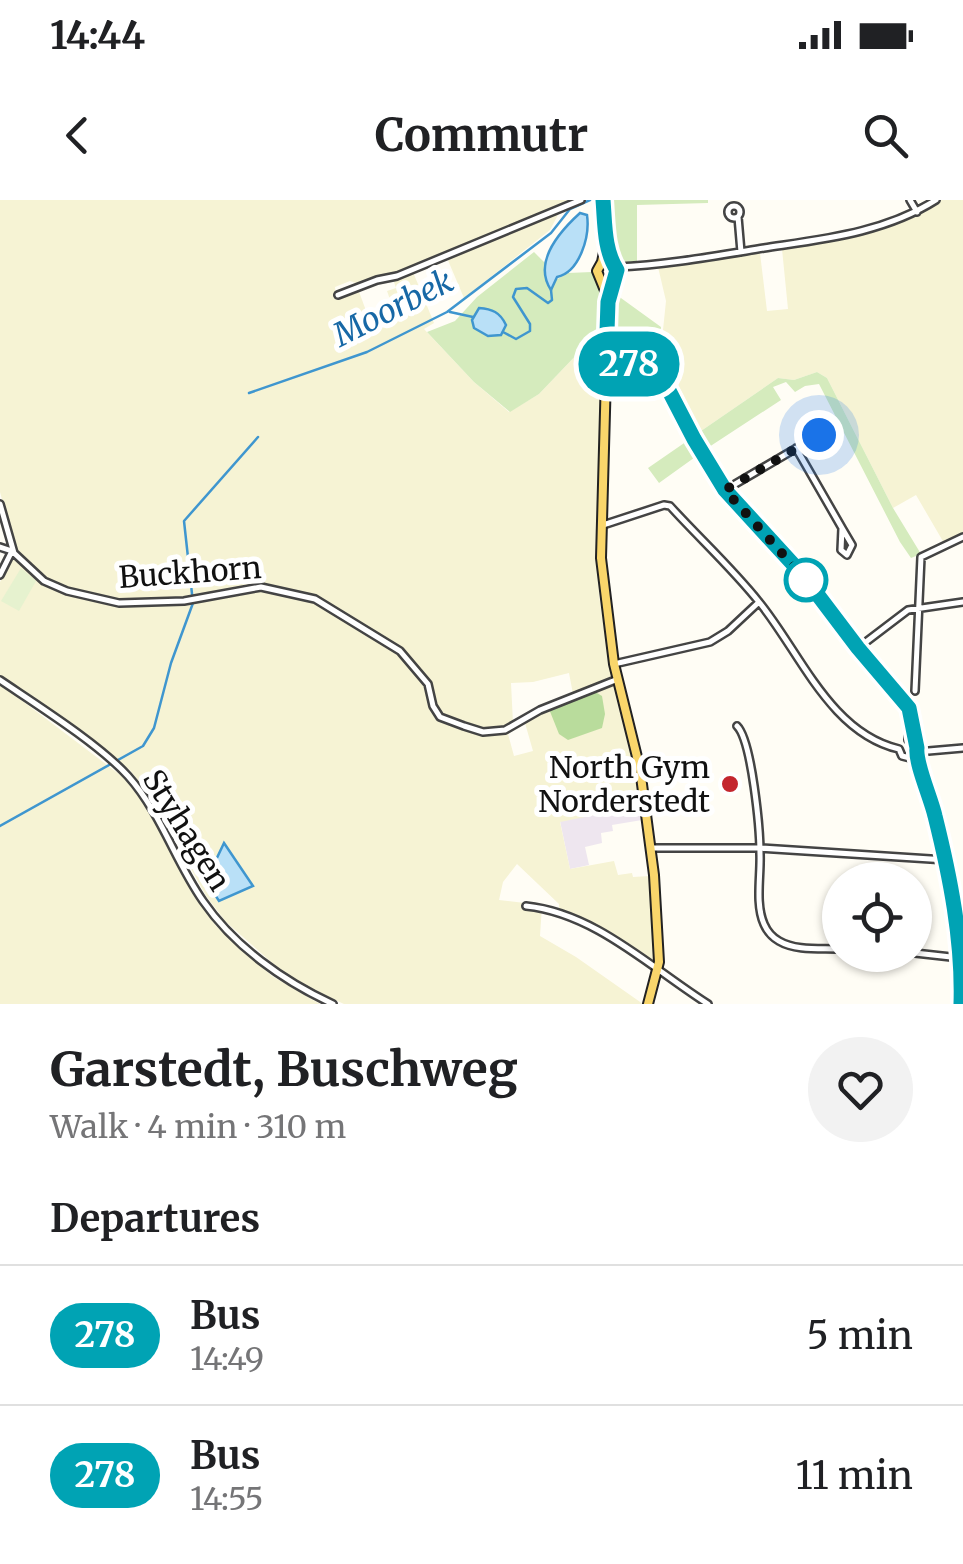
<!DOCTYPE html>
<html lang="en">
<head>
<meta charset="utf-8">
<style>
  :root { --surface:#fff; --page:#f2f2f2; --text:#202124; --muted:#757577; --line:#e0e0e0 }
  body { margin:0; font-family:Merriweather,serif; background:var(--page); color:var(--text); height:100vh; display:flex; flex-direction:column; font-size:38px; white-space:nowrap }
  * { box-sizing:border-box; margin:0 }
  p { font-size:32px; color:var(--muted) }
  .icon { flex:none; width:55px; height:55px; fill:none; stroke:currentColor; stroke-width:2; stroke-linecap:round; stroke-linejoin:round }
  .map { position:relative; height:804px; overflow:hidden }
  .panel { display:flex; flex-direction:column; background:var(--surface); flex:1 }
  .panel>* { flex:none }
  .badge { padding:0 20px; border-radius:32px; font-size:35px; line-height:65px }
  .tools { position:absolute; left:822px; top:662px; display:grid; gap:20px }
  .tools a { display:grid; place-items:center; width:110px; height:110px; border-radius:50%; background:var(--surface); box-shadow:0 2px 8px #0004; font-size:50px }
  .you { position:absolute; width:50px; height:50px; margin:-25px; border:8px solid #fff; border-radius:50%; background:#1a73e8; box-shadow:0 0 0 15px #1a73e833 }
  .map>.badge { position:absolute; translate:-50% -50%; box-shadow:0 0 0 5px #fff }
  h2 { padding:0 50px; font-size:38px; line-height:90px }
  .round { display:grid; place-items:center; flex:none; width:105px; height:105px; border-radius:52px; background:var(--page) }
  .summary { display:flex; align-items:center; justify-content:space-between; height:170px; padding:0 50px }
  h1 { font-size:48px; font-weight:700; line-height:75px }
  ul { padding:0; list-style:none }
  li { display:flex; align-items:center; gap:30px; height:140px; padding:0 50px; border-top:2px solid var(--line) }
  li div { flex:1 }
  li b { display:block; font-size:38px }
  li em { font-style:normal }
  li .badge { min-width:110px; font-weight:700; text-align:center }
  .status { display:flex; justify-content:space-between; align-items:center; height:70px; padding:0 50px; background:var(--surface); direction:ltr }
  .status svg { height:28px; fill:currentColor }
  header { display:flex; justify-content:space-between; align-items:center; height:130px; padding:0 50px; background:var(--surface); font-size:45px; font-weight:700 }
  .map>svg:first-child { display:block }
  .industrial { fill:#eee6ef }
  .farmland { fill:#f6f3d4; fill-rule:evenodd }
  .green { fill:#d5ebbd }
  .forest { fill:#b9dc9c }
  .pitch { fill:#e6f2cf }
  .water { fill:#b9e0f7; stroke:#3f96cf; stroke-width:2.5 }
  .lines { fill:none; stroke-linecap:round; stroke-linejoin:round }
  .stream { stroke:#3f96cf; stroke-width:2.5 }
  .minor-casing { stroke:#444; stroke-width:10 }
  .major-casing { stroke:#222; stroke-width:12 }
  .minor { stroke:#fff; stroke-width:5 }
  .major { stroke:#f9d66b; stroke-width:8 }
  .line-casing { stroke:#fff; stroke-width:22 }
  .line { stroke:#00a3b4; stroke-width:15 }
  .walk { stroke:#111; stroke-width:10; stroke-dasharray:0 18 }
  .stop-dot { fill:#fff; stroke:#00a3b4; stroke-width:5 }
  .poi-dot { fill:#c4262e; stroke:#fff; stroke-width:4 }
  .labels { text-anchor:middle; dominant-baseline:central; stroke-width:10; stroke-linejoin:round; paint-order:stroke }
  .street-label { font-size:30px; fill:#111; stroke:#fff }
  .poi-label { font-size:30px; fill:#111; stroke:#fff; text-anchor:end }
  .water-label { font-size:32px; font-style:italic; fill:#1768a6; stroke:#fff }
</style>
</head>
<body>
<div class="status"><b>14:44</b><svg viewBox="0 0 49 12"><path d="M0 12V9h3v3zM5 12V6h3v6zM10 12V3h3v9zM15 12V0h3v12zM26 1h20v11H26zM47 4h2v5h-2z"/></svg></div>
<header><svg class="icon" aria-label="back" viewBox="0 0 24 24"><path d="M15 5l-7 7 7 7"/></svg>Commutr<svg class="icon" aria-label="search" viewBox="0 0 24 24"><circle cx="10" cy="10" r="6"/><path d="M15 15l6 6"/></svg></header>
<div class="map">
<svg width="963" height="804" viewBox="0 0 963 804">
  <rect width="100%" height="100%" fill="#fffdf5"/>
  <path class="industrial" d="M639,606L642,620L612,625L613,631L601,633L602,643L585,647L589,665L570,669L560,621Z"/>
  <path class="farmland" d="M0,0H569L534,18L394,74L356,83L350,81L335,87L336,98L358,89L368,116L393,108L387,91L396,88L393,79L413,72L434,123L424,129L474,182L509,212L539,194L603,127L597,333L599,395L611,476L616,486L637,576L639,606L560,622L570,669L614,661L618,675L632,673L633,677L650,676L656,729L654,771L590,728L559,713V704L517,664L503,682L499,700L542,705L540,736L576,757L643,804H344L307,787L279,769L226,722L206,696L154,601L130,570L0,475V382L11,360L14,345L0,292ZM569,473L573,494L539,507L513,523L511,483L533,482ZM525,523L533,551L514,556L508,534Z
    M941,0H963V334L944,343L916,295L893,308L827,178L817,172L794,180L778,178L701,231L678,185L660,159L666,101L658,67L760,53L767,111L788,109L782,49L884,29L919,15Z
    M559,13L550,30L464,98L447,58Z
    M0,484L123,577L148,609L198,701L216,726L272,776L320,804H0Z"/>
  <path class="green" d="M611,0H708V3L637,5V63C605,65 615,23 611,0Z
    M534,52L546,64L554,81L568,73L592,72L601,87L603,127L539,194L510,212L474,182L427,132L455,121L477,97Z
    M614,93L661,127L659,154L662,163L618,153Z
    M817,172L827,178L893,308L921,354L911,358L900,342L819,184L805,186L795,192L786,182L773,187L781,200L709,247L701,231L778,178L794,180Z
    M690,239L698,255L659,283L648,268Z"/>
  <path class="forest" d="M592,490L602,496L605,514L602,528L568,540L559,534L549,509Z"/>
  <path class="pitch" d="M21,368L36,381L19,411L1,401Z"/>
  <path class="water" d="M580,13L587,15C590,36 580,72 557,77L551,90C533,63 558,33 580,13Z
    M479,108C492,109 500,112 506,125L501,135L488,136L474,128L472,120Z
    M224,643L253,686L219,701L206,681Z"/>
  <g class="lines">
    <path class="stream" d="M450,112L473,117
      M503,132L516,139L530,131V124L513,97L516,89L527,88L548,103L552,100L551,90
      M249,193L367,152L447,112L551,33L570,9L590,0
      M0,626L143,546L154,528L171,463L193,403L184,321L258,237"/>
    <defs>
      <path id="minor" d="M910,0L917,12
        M728 12a6 6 0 1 1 12 0a6 6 0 1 1-12 0Z
        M738,17L741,52
        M616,67C666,65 715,56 764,48C823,39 884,33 936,0
        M338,95L377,80L397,76L581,0
        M606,161L637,165L665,183L708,264L725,290L802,375L858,448L909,508L917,550L910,558
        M606,171L635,173L642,170
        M796,248L842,328L841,350L847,355L852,345L842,328
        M725,290L829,229
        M0,304L14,353L44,381L67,391L119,403L184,401L261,387L315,399L400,451L428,484L433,506L440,517L464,526L483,532L505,530L540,510L618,479
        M603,325L664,305L670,306C699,338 732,368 759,402C800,452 830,533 899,549L902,556L910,558L921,570
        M0,347L12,351
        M0,375L12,351
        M858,448L908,410L963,402
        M614,464L710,442L728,431L759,402
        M0,480C37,505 99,544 128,576C161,613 175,661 203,701C234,746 283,781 333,804
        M915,491L921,357L963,337
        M904,506L909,522L908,540
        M737,526C752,541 760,630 760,654C761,675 755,704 764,724C767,731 772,737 779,741C796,751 821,748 840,749
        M917,552L963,548
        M915,555C944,623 963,729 961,804
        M650,648H760L946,660
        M526,706C595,713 651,768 708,804
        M915,753L960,758"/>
      <path id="major" d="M603,0L606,40L617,71L612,80L608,102L601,358L614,464L640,569L654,675L659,762L648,804
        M605,47L602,62L597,71L606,93"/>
    </defs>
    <use href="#minor" class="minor-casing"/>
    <use href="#major" class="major-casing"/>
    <use href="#minor" class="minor"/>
    <use href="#major" class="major"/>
  </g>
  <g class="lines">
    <defs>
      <path id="line" d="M603,0C605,24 604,50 617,70L608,102L606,161L637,165L665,183L694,239L725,290L802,374L858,448L909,508L917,548C915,563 931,598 935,616C950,676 963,741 961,804"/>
    </defs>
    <use href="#line" class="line-casing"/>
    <use href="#line" class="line"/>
    <path class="walk" d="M806,380L725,290L819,235"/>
  </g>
  <circle class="stop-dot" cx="806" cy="380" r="20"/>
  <circle class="poi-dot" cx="730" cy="584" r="10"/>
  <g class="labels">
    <g class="street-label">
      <text transform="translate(190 372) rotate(-4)">Buckhorn</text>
      <text transform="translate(187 630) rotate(58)">Styhagen</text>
    </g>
    <g class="poi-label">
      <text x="710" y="567">North Gym<tspan x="710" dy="34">Norderstedt</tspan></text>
    </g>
    <g class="water-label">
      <text transform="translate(393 108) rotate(-27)">Moorbek</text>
    </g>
  </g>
</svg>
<div class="tools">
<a><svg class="icon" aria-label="locate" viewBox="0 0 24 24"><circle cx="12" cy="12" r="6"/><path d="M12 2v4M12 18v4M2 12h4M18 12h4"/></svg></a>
</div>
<div class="you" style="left:819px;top:235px"></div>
<b class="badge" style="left:629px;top:164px;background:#00a3b4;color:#fff">278</b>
</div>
<section class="panel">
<div class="summary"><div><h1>Garstedt, Buschweg</h1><p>Walk · 4 min · 310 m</p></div><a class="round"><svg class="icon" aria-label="heart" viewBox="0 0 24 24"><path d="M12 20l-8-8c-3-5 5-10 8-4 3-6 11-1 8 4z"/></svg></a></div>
<h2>Departures</h2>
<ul>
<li><span class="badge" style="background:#00a3b4;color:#fff">278</span><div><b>Bus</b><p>14:49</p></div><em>5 min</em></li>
<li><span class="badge" style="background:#00a3b4;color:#fff">278</span><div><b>Bus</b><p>14:55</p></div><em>11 min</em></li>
</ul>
</section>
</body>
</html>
